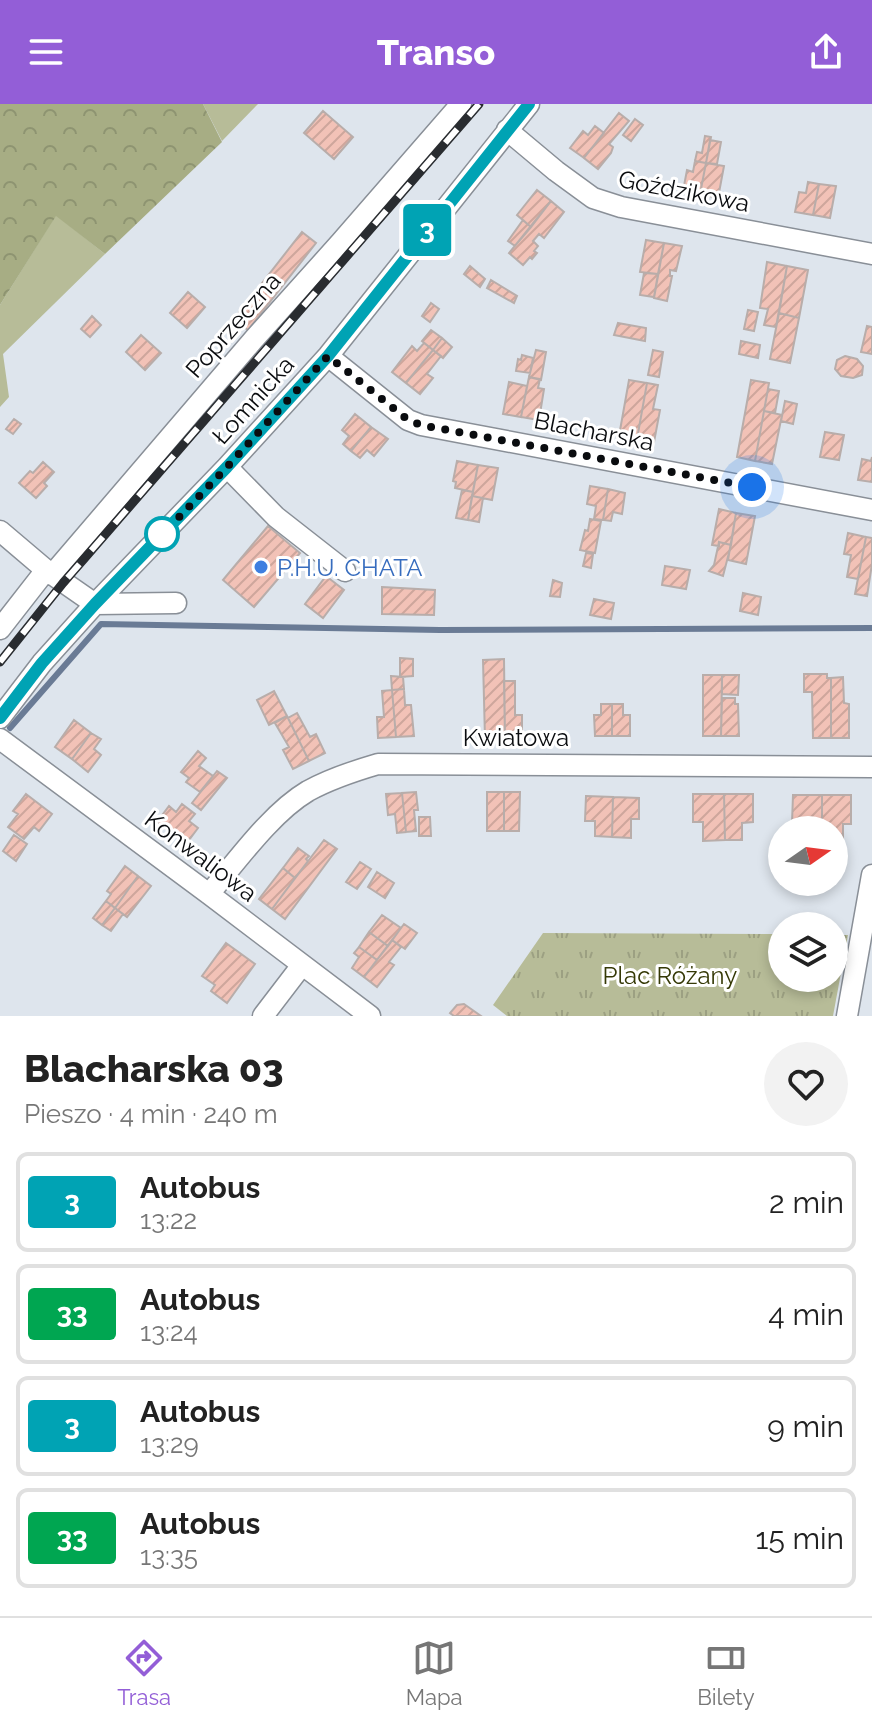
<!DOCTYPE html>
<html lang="pl">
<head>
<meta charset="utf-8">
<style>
  :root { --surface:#fff; --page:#f2f2f2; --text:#222; --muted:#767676; --line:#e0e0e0; --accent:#935ed7 }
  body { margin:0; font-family:Raleway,sans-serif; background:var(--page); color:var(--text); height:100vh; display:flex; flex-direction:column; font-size:30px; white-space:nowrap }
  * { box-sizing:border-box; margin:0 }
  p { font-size:26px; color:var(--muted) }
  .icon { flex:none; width:44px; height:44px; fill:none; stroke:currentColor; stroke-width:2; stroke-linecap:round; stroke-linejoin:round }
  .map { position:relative; height:912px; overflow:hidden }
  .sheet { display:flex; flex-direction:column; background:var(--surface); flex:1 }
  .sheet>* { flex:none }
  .badge { padding:0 16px; border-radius:6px; font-size:28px; line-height:52px }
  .needle { width:52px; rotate:76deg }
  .controls { position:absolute; left:768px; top:712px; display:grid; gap:16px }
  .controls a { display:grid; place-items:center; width:80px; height:80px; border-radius:50%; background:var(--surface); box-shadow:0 4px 12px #0003; font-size:40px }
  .you { position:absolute; width:40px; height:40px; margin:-20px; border:6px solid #fff; border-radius:50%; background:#1a73e8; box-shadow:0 0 0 12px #1a73e833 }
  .map>.badge { position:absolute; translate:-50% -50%; box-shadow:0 0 0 4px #fff }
  .round { display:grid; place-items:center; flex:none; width:84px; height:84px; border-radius:42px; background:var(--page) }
  .headline { display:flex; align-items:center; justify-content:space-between; height:136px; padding:0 24px }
  h1 { font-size:38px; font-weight:800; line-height:60px }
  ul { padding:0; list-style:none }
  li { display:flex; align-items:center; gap:24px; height:100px; margin:0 16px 12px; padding:0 8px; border:4px solid var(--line); border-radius:12px }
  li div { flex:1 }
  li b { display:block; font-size:30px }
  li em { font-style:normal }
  li .badge { min-width:88px; font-weight:700; text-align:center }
  header { display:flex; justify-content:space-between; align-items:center; height:104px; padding:0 24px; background:var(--accent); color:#fff; font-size:36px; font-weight:800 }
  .dock { display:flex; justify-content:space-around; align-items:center; height:112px; border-top:2px solid var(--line); background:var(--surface); font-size:22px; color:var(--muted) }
  .dock a { display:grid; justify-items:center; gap:4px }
  .dock .current { color:var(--accent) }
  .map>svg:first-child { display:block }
  .grass { fill:#b7bc98 }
  .forest { fill:url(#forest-crowns) }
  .park { fill:url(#park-tufts) }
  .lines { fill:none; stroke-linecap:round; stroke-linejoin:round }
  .stream { stroke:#6a7b95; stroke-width:6 }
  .building { fill:url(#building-hatch); stroke:#b8adaa; stroke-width:2 }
  .minor-casing { stroke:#898f97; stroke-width:23 }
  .minor { stroke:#fff; stroke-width:20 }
  .rail-casing { stroke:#292c30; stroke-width:9 }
  .rail { stroke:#fff; stroke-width:6; stroke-dasharray:18; stroke-linecap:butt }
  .line-casing { stroke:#fff; stroke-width:18 }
  .line { stroke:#00a3b4; stroke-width:12 }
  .walk { stroke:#0a0c0f; stroke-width:8; stroke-dasharray:0 14.4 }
  .stop-dot { fill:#fff; stroke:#00a3b4; stroke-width:4 }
  .shop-dot { fill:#3f7fe0; stroke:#fff; stroke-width:3 }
  .labels { text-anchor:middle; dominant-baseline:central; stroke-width:6; stroke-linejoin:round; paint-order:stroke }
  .street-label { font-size:24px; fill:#0a0c0f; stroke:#fff }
  .shop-label { font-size:24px; fill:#366cbe; stroke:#fff; text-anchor:start }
  .park-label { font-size:24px; fill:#353906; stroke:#fff }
</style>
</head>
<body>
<header><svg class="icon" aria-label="menu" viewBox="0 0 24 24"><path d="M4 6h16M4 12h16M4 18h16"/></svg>Transo<svg class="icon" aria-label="share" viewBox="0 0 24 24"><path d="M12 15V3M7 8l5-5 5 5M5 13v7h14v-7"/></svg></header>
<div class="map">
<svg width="872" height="912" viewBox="0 0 872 912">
  <defs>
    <pattern id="forest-crowns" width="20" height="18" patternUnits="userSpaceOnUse" patternTransform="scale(2)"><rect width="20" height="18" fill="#a7ad84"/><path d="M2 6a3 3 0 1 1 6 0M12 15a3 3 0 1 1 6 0" fill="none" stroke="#8e9471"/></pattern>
    <pattern id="park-tufts" width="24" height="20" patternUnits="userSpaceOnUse" patternTransform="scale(2)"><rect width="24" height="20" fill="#b7bc98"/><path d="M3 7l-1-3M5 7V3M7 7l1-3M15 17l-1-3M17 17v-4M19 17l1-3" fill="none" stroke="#9ca082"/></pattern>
    <pattern id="building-hatch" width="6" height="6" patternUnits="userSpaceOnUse" patternTransform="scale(2)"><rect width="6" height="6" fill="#f2c2b7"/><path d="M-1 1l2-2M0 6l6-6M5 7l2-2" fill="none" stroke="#cea69c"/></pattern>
  </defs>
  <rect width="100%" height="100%" fill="#dee5ed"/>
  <path class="grass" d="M203,0H258L222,37Z
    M56,111L105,150L3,250L9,293L0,303V201Z"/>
  <path class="forest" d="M0,0H203L222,38L105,150L56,112L0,201Z"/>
  <path class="park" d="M543,829L782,830V874H834V831H848L833,912H507L493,901Z"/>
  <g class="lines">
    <path class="stream" d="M10,624L101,520L440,526L872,524"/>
  </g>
  <path class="building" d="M323,7L353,33L334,55L304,29Z
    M619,9L629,17L609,40L613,43L611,49L598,65L584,54Z
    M635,15L643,21L631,37L623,31Z
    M595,22L604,29L584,54L570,44L583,27L588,31Z
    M705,32L711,33L706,59L695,57L697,48L702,49Z
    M710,36L721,38L717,60L706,59Z
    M695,57L706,59L700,90L683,87L687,66L693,68Z
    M706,59L724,62L718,94L700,90Z
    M808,78L819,80L813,111L795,108L799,88L806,89Z
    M819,80L836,82L830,114L813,111Z
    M537,86L551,97L531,123L517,111Z
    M551,97L564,108L544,134L539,130L533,137L538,142L534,147L537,149L532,155L530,153L523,161L509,149Z
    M523,116L531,123L515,142L508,137Z
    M302,128L316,139L248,226L234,215Z
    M646,136L664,139L658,170L640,168Z
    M664,139L682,142L676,167L670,166V172H672L667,197L654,194Z
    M767,158L787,162L776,223L764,221L768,205L760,204Z
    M470,162L485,175L480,183L464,170Z
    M787,162L808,166L799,214L779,209Z
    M644,169L658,170L654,193L640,191Z
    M491,176L517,192L514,199L487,184Z
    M188,188L205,203L187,224L170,209Z
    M431,199L439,205L430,218L422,212Z
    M748,206L758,208L754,227L744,225Z
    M779,209L799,214L790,259L770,255Z
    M92,212L101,221L90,233L81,225Z
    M618,219L646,224L645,237L614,231Z
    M867,222L872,223V250L861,248Z
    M431,226L442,234L433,246L422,237Z
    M141,231L161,249L145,266L126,248Z
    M442,234L452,243L443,254L433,246Z
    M741,237L760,241L758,254L739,250Z
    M424,239L433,246L406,279L392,268L412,242L417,247Z
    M433,246L441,252L427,270L433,274L420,290L406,279Z
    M536,246L546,248L541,276L529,273Z
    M653,246L663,248L659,273L648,271Z
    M522,251L533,254L530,269L516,267L518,255L521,256Z
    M845,252L857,255L863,262L862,271L853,274L841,272L835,265L837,256Z
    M529,273L540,275L538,284L544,285L539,316L521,313Z
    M629,276L647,279L637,335L619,332Z
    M751,276L769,279L755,357L737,353Z
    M509,278L527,282L521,313L503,310Z
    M647,279L658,281L653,305L660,306L654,338L637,335Z
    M768,285L779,287L775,309L764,307Z
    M785,297L797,300L793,320L781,317Z
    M764,307L782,311L772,360L755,357Z
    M355,310L371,323L351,347L343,340L349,332L342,326Z
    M14,315L21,320L13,330L6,325Z
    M371,323L388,335L374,352L367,346L360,354L351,347Z
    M825,328L844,331L839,356L820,353Z
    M872,353V378L858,376L862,355L871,357Z
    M457,357L478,361L473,388L455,384L456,378L453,377Z
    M43,358L54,368L44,379L47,382L36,394L19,379L30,367L33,369Z
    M478,361L498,364L492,396L472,392Z
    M590,382L608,385L603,416L594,415L596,402L587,400Z
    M608,385L625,389L622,410L613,408L611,417L603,416Z
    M462,386L473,388L468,416L456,414Z
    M472,392L483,394L479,418L468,416Z
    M719,405L736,409L731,441L719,438V442L712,441Z
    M736,409L755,412L746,460L728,456Z
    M590,415L601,417L595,449L580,446L585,426L588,427Z
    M268,422L300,449L254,503L223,476Z
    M848,429L866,433L858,475L847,473L851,451L844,450Z
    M866,433L872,434V460L867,492L855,490Z
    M719,438L731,441L723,472L709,467L714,461Z
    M586,449L593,450L591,464L583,462Z
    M665,462L690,466L686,485L662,481Z
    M326,472L344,486L323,514L305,500Z
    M553,476L562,479L560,493L550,492Z
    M382,483L435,486L434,511L382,510Z
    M743,489L761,493L758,511L740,507Z
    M594,495L614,499L611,515L590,511Z
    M400,554L413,555V572L400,573Z
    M504,555L505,634L485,635L483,556Z
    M804,570H827V574H831V634H813L812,588H804Z
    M703,571H722L721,632H703Z
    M722,571H739L738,591L722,590Z
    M391,572L403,573L404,585L392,586Z
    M843,573L844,599L849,600V634H831V574Z
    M504,577H515V611H522V633L505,634Z
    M404,585L405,601H411L414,632L396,633L392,586Z
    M392,586L396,633L378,634L377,613H384L382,587Z
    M274,587L287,612L269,621L257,596Z
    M722,594H735V600H738L739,632H721Z
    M601,600H612V632H595L594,611H601Z
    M612,600H623V611H630V632H612Z
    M297,609L310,633L316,630L325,649L309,657L288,614Z
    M287,612L309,657L293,665L283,646L289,643L275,619Z
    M74,616L91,629L72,655L55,643Z
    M91,629L101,635L94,645L101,651L88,668L72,655Z
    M198,647L206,654L199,662L213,672L200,688L186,678L189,674L181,668Z
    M217,667L227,674L201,706L192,699Z
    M416,688L418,706H414L416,727L406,728L402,689Z
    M487,688H504V727H487Z
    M504,688H520L519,727H504Z
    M402,689L406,728L397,729L395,710L388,711L386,690Z
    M26,690L52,710L39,727L34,723L24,735L8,723L18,710L13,707Z
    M693,690H724L725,736L703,737V718H693Z
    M724,690H753V718L742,719V736H725Z
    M793,691H822V726H802V719H792Z
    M822,691H851V720H843V736H834V726H822Z
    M586,692L613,693L612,733L595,732V717H585Z
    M613,693L639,694V715H631V734L612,733Z
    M182,700L195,710L189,717L198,724L186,740L157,718L169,702L176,708Z
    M419,713H430L431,732H419Z
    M14,731L27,740L16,757L3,747Z
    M324,736L337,745L285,815L272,805Z
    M298,744L309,752L306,755L308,757L295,774L283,764Z
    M360,758L371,765L357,785L346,778Z
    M125,762L138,772L115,804L106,797L111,790L107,787Z
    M283,764L295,774L272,805L259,795Z
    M377,768L394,779L385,794L368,783Z
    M138,772L151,782L127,813L115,804Z
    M106,797L115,804L102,821L93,814Z
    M115,804L123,810L111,827L102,821Z
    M382,811L401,824L388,842L369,828Z
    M404,820L417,829L405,845L392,836Z
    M369,828L388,842L377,856L359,843Z
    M392,836L401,843L389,858L394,861L377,883L364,873Z
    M226,839L255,860L227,899L211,887L215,881L202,872Z
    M359,843L377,856L364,873L352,864L359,853L354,849Z
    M464,900L481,912H454L450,909L457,901Z"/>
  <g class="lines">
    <defs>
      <path id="minor" d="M507,26L556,67L593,94L621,103L872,150
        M328,252L408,316L421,321L872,406
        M227,363L276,413L345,467
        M0,427L46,466L95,500L176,499
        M52,471L254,235L341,138L461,0
        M0,525L46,466
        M0,614L42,559L95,500L227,363L328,252L529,0
        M0,635L209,790L370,912
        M209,790C237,757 271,709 308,687C330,675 354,667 378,660L872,663
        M263,912L302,861
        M847,912L872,771"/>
    </defs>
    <use href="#minor" class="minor-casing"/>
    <use href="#minor" class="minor"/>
    <defs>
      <path id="rail" d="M0,558L63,479L479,0"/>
    </defs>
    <use href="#rail" class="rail-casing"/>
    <use href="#rail" class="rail"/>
  </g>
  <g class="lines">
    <defs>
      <path id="line" d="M0,614L42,559L95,500L227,363L328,252L529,0"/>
    </defs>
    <use href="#line" class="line-casing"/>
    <use href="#line" class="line"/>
    <path class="walk" d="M162,430L161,432L227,363L328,252L408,316L421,321L752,383"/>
  </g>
  <circle class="stop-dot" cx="162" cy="430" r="16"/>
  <circle class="shop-dot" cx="261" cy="463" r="8"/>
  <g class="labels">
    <g class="street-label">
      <text transform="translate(684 87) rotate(11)">Goździkowa</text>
      <text transform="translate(233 221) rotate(-49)">Poprzeczna</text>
      <text transform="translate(253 296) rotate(-48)">Łomnicka</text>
      <text transform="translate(594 327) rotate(11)">Blacharska</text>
      <text x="516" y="633">Kwiatowa</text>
      <text transform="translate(201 752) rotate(37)">Konwaliowa</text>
    </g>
    <g class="shop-label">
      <text x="277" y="463">P.H.U. CHATA</text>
    </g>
    <g class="park-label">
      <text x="670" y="871">Plac Różany</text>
    </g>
  </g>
</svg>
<div class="controls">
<a><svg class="needle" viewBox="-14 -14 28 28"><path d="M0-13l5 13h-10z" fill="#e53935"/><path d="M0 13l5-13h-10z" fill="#767676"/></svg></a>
<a><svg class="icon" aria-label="layers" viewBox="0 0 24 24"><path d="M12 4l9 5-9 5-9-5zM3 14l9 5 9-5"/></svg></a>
</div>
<div class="you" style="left:752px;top:383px"></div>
<b class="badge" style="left:427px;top:126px;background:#00a3b4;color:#fff">3</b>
</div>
<section class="sheet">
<div class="headline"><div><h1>Blacharska 03</h1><p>Pieszo · 4 min · 240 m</p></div><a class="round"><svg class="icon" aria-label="heart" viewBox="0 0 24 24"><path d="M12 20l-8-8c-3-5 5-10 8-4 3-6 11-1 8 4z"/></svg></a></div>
<ul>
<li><span class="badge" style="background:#00a3b4;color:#fff">3</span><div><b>Autobus</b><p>13:22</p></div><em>2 min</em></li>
<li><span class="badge" style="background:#00a651;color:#fff">33</span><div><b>Autobus</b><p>13:24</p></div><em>4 min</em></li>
<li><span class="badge" style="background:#00a3b4;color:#fff">3</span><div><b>Autobus</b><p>13:29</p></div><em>9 min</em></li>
<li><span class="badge" style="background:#00a651;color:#fff">33</span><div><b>Autobus</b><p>13:35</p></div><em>15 min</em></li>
</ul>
</section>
<nav class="dock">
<a class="current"><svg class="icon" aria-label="directions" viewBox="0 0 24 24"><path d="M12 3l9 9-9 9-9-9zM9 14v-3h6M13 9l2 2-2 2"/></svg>Trasa</a>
<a><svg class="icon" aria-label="map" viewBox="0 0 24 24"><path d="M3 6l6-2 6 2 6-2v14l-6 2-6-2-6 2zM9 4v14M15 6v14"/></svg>Mapa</a>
<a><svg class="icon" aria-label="tickets" viewBox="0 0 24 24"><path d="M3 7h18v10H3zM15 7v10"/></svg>Bilety</a>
</nav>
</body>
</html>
